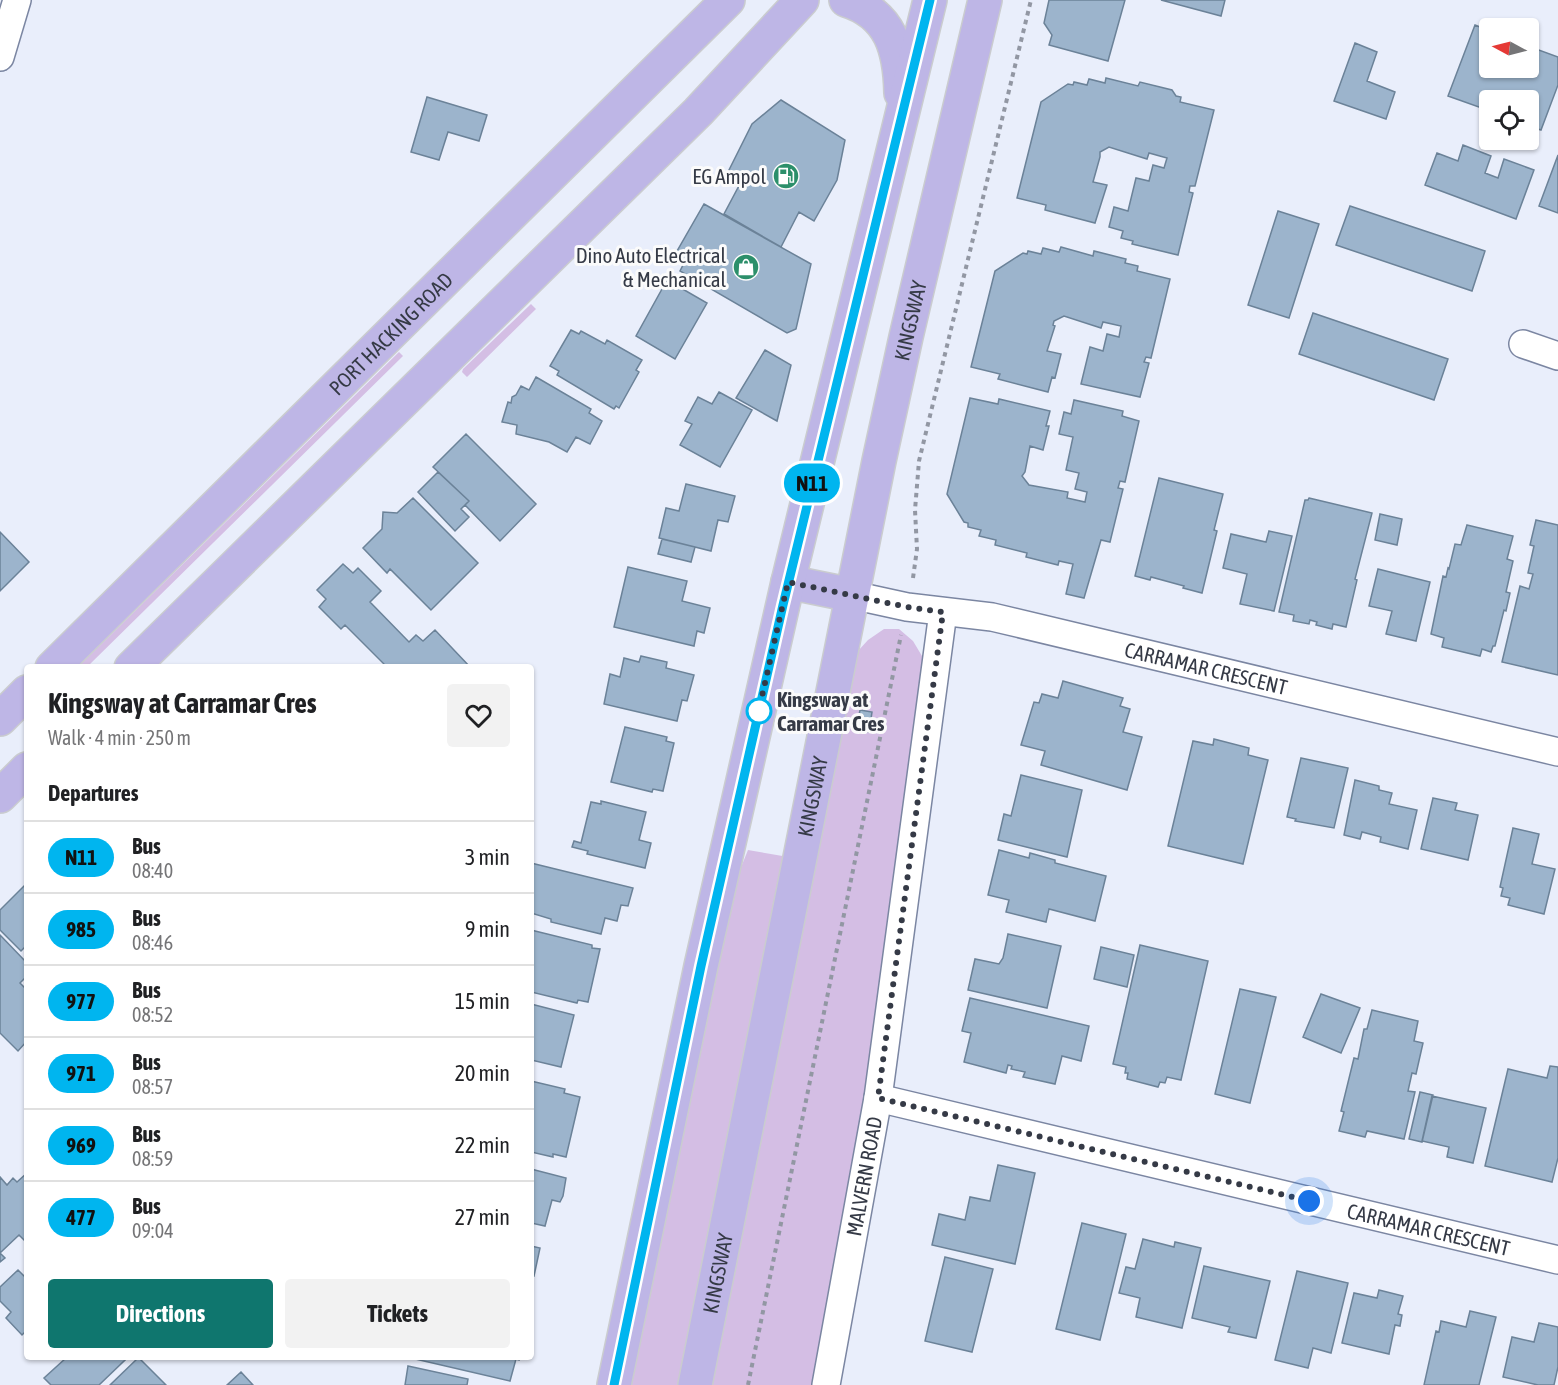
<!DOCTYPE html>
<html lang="en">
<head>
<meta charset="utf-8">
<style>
  :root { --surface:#fff; --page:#f2f2f2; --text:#202124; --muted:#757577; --line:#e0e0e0; --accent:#0f766e }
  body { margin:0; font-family:"Asap Condensed",sans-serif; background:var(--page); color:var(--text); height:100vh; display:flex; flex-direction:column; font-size:22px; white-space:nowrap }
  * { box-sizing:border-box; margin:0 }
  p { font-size:20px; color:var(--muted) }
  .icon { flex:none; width:33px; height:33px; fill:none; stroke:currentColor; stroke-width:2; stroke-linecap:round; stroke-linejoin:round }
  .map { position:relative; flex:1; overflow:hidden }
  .panel { position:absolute; left:24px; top:664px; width:510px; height:696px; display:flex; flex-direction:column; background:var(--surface); border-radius:6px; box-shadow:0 2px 4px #0004 }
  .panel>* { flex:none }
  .badge { padding:0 12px; border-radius:20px; font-size:21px; line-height:39px }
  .needle { width:39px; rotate:277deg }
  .fabs { position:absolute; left:1479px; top:18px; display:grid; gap:12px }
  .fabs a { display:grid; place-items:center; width:60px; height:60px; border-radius:6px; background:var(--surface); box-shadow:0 2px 4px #0004; font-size:30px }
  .you { position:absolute; width:30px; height:30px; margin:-15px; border:4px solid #fff; border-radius:50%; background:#1a73e8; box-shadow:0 0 0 9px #1a73e833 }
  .map>.badge { position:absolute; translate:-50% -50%; box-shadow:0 0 0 3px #fff }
  h2 { padding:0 24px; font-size:22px; line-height:54px }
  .round { display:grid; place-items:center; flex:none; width:63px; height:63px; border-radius:6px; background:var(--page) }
  .summary { display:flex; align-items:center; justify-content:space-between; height:102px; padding:0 24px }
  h1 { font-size:28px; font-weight:700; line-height:45px }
  .cta { display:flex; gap:12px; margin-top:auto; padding:12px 24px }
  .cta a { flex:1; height:69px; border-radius:6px; background:var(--accent); color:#fff; font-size:24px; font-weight:700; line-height:69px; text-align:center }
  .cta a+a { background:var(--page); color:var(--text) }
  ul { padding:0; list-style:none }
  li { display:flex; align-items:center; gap:18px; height:72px; padding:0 24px; border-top:2px solid var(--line) }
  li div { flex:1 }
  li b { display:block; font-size:22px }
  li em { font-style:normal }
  li .badge { min-width:66px; font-weight:700; text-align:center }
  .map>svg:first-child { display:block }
  .green { fill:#d4bee4 }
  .building { fill:#9cb4cc; stroke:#6b8298; stroke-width:1.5 }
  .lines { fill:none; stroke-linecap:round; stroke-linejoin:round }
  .street-casing { stroke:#7b86a2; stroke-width:30 }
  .primary-casing { stroke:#cacccf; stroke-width:36 }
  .path { stroke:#9297a3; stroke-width:4; stroke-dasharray:4.5 4.5; stroke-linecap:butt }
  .street { stroke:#fff; stroke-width:27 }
  .primary { stroke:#beb6e6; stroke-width:33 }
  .line-casing { stroke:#fff; stroke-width:14 }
  .line { stroke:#00b5ef; stroke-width:9 }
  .walk { stroke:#353a46; stroke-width:6; stroke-dasharray:0 10.8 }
  .stop-dot { fill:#fff; stroke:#00b5ef; stroke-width:3 }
  .labels { text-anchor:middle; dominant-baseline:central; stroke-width:6; stroke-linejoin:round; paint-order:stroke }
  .poi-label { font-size:21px; fill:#353a46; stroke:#fbfbfb; text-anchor:end }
  .street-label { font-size:21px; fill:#353a46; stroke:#fbfbfb }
  .stop-label { font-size:21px; font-weight:bold; fill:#353a46; stroke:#fbfbfb; text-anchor:start }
</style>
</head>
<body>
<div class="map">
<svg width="1558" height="1385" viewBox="0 0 1558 1385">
  <rect width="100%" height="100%" fill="#e9eefb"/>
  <path class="green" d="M531,304L536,309L467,377L462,372L463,369Z
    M399,352L403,356L87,667H78Z
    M884,629H899L913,641L934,676L826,1385H614L701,966L748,850L800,859L837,674L868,640Z"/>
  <path class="building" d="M1049,0H1125L1108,61L1049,45L1052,35L1044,23Z
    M1161,0H1225L1221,16Z
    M1475,25L1490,31V68H1528V46L1558,57V85L1541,130L1528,126V100H1490V111L1448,96Z
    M1355,43L1377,52L1367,81L1395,92L1386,119L1334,101Z
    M1106,78L1138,86L1140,82L1172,90L1176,96L1181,97L1180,102L1214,110L1195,186H1190L1189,192L1193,193L1178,255L1132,244L1133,241L1121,238L1123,231L1109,227L1114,207L1128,211L1136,178L1149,181L1153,165L1164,168L1167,158L1149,153L1147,159L1109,147L1100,152V157L1093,182L1107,185L1095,223L1045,210L1046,205L1017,198L1041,102L1068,84L1073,85L1074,82L1087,85L1089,79L1105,83Z
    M427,97L487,115L479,141L448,132L439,160L411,152Z
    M781,100L845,140L837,180L814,221L799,212L781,247L724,214L742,180L728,172L752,124Z
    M1463,145L1491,156L1485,173L1498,178L1504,159L1534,170L1516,219L1425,185L1437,153L1458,161Z
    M1558,155V213L1539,206Z
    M704,204L811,264L796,329L787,333L680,271L684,263L673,258Z
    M1350,206L1485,251L1472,291L1336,245Z
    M1278,211L1319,224L1289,318L1248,305Z
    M1061,247L1093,256L1094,251L1126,259L1125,263L1138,266L1137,271L1170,279L1151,358L1146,357L1144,362L1149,363L1140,397L1081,384L1090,347L1103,351L1107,334L1119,337L1121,326L1103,322L1101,328L1064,316L1054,321L1053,325L1055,326L1047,351L1061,354L1055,378L1052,377L1048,392L998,379L1000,374L971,367L995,271L1023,253L1027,254L1028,251L1041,254L1043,248L1059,252Z
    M667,280L707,303L675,359L636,336Z
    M1313,313L1448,359L1434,400L1299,354Z
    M571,330L579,334L581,331L605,344L607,340L642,360L636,370L639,372L619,408L616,406L614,409L557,375L559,371L550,366Z
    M765,350L791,365L777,421L736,398Z
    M536,377L591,409L589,413L602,421L590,444L576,437L567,452L549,442L516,434L517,425L502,422L508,402L511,403L512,397L516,395L521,386L529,390Z
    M719,392L752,410L720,467L680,445L692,424L685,421L698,397L712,404Z
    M970,398L998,404L999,399L1050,411L1046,426H1049L1043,450L1030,446L1025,472L1022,476L1029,485L1068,492L1067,498L1085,502L1087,492L1075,489L1079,473L1066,470L1073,437L1059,434L1064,412L1071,414L1074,400L1123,411L1122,416L1139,421L1125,482L1120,481L1118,488L1123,489L1110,542L1101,540L1084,598L1066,594L1073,564L1059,561L1058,565L1026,557L1027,553L995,545L996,540L979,536L981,530L968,527V523L964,522L947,494Z
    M466,434L536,504L500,541L465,505L469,501L433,467Z
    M438,472L469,501L461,509L469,517L455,531L418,492Z
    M1159,478L1223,494L1214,530L1217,531L1202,593L1183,588L1184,586L1151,577L1150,580L1135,576Z
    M686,484L735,496L728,522L718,520L711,551L659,538L666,508L679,511Z
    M413,498L478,563L431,610L390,569L387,573L363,548L382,529L383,512L397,513Z
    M1309,498L1372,513L1355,579L1357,580L1346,627L1333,624L1332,629L1316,625L1317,622L1310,620L1309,624L1293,621L1294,615L1279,612L1305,500H1308Z
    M1380,514L1402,519L1397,545L1375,540Z
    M1536,520L1558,525V675L1502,662L1520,586L1529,589L1533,574L1528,573L1534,546L1530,545Z
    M1467,525L1513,536L1507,559L1513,561L1506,592L1510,593L1506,611L1504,610L1495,646H1493L1491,652L1482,649L1480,656L1442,647L1444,638L1431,634L1443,576L1446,577L1448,568L1449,569L1455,544L1461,545Z
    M1269,531L1292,536L1274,611L1240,604L1247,574L1223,568L1231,534L1266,542Z
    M0,532L29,562L0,591Z
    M662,539L695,547L691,562L658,554Z
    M343,564L353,573L358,568L381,591L370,602L409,642L416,635L423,641L435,630L471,668H383L385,665L345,625L341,629L319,607L326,599L317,590Z
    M628,567L687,581L682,601L710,608L704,633L697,631L694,646L614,627Z
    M1378,569L1430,582L1416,641L1386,634L1392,611L1369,606Z
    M641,656L667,662L666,668L694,675L687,701L682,700L677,721L604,704L610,674L620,677L624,658L639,662Z
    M1063,681L1123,698L1120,706L1130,709L1123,732L1142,737L1127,790L1041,765L1045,751L1021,745L1034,702L1039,703L1042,694L1058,698Z
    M860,710L872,712L869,732L856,730Z
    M625,727L667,737L666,741L674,743L663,791L653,789L652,792L611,782Z
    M1214,739L1249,748L1248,755L1268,760L1243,864L1168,846L1193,741L1213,745Z
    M1301,758L1348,768L1334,828L1295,821L1296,819L1287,817Z
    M1021,775L1082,790L1067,857L998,840L1004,814L1011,816Z
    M1355,780L1379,786V790L1392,793L1389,804L1417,810L1408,849L1380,842L1381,837L1362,832L1360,839L1344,835Z
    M1433,798L1457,803L1455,810L1478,815L1468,860L1421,849Z
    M601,801L646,812L639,840L651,843L645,868L587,854L588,851L572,847L574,841L581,843L591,802L601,804Z
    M1513,828L1539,834L1532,864L1555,869L1544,914L1508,905L1510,898L1501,896L1503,888L1500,887Z
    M999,850L1029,858L1030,853L1055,860V863L1106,876L1095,921L1049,909L1046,922L1006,912L1009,900L988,895Z
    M531,863L633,888L628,906L621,905L617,921L605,918L601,934L551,922V919L531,913Z
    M27,883V945L21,951L0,930V910Z
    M531,930L592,945V948L600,949L588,1002L578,1000L577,1003L531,992Z
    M1008,934L1061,946L1047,1008L968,990L975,959L999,964L1003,958Z
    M0,935L27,963V976L20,983L27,990V1041L18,1051L0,1033Z
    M1140,945L1208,961L1181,1080L1167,1077L1165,1083L1160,1082L1158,1087L1127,1079L1128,1073H1125L1126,1067L1113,1064Z
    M1101,947L1134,955L1127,987L1094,979Z
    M1240,989L1276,997L1250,1103L1215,1094Z
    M1321,994L1360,1008L1341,1053L1303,1037Z
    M970,998L1089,1026L1081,1061L1062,1056L1055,1084L1023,1077L1025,1072L1011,1069L1012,1066L1008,1065L1006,1073L964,1062L971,1033L962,1031Z
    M531,1004L574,1015L561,1067L531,1060Z
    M1372,1010L1418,1021L1414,1041L1423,1043L1416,1074L1412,1073L1408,1091L1415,1092L1404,1139L1367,1131L1365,1137L1339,1131L1344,1112L1341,1111L1354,1058L1358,1059L1364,1029H1367Z
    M1550,1066L1558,1067V1158L1552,1182L1485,1166L1508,1069L1547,1078Z
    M531,1081L565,1089L564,1093L580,1097L566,1157L553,1154V1157L531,1152Z
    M1420,1092L1433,1095L1422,1142L1409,1139Z
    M1432,1096L1486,1108L1473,1163L1447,1157L1449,1147L1422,1141Z
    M998,1165L1035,1173L1015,1264L932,1245L939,1214L965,1220L970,1197L990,1201Z
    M531,1169L566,1178L563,1196L560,1202L552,1200L545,1226L531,1223Z
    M27,1173V1237L24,1240L19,1235L0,1253L5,1258L0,1262V1177L7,1185L13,1178L17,1182Z
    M1082,1223L1126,1234L1100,1340L1056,1329Z
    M1143,1239L1174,1247L1175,1242L1201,1248L1182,1328L1136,1317L1140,1298L1119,1293L1126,1267L1135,1269Z
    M531,1246L540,1248L534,1276L531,1275Z
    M945,1257L993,1269L972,1352L925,1341Z
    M1204,1266L1270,1281L1256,1338L1228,1332L1230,1327L1192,1318Z
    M18,1270L25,1277L27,1275V1330L22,1335L6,1318L11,1312L0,1301V1287Z
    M1297,1271L1348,1283L1331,1353L1313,1348L1308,1368L1275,1360Z
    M1379,1290L1403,1296L1398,1314L1402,1315L1400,1326L1395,1325L1389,1354L1342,1343L1354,1293L1377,1298Z
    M1470,1311L1496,1317L1479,1385H1424L1436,1331L1439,1332L1441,1321L1466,1327Z
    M1539,1323L1558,1327V1367L1554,1385H1538L1503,1377L1512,1337L1534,1342Z
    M66,1358H122L125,1360L99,1385H51L44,1378Z
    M138,1358H139L166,1385H110Z
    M411,1358H519V1360L516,1359L510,1381Z
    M408,1366L468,1379L467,1385H405Z
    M241,1372L253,1385H227Z"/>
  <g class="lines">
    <defs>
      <g id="street">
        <path d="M0,57L17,0"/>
        <path d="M1523,344L1558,356"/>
        <path id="s1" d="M852,595L907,607L992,617L1558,752"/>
        <path id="s2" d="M878,1098L1558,1260"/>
        <path id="s3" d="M826,1385L878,1098L943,612"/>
      </g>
      <g id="primary">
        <path d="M846,0C891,14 900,50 901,93"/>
        <path d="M788,582L852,595"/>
        <path id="s4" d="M52,668L728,0"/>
        <path d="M131,668L698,112L802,0"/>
        <path d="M0,719L27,692"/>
        <path d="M0,796L27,769"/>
        <path d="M614,1385L701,966L788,582L930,0"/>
        <path id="s5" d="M695,1385L879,461L906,337L985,0"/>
      </g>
    </defs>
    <use href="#street" class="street-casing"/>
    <use href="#primary" class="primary-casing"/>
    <path class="path" d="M913,578L917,549L915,510L919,461L1031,0
      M748,1385L901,635"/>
    <use href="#street" class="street"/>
    <use href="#primary" class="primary"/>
  </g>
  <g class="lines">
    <defs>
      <path id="line" d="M614,1385L701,966L783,605L930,0"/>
    </defs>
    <use href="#line" class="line-casing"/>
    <use href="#line" class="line"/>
    <path class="walk" d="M759,711L757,718L788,582L907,607L943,612L878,1098L1309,1201"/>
  </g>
  <defs>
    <symbol id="fuel-disc" viewBox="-11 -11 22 22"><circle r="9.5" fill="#2c8f6a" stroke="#fbfbfb"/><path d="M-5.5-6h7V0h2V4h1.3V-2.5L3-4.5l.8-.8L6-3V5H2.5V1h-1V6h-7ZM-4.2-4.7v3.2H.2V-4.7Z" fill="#fff"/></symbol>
    <symbol id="shop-disc" viewBox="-11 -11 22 22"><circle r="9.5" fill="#2c8f6a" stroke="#fbfbfb"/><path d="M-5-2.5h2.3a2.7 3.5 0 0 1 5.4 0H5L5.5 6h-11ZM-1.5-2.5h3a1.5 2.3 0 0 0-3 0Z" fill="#fff"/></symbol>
  </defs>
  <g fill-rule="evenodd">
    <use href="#fuel-disc" x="771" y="161" width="30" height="30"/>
    <use href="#shop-disc" x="731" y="252" width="30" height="30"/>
  </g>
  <circle class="stop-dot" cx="759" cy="711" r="12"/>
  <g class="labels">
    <g class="poi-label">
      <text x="766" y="176">EG Ampol</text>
      <text x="726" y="255">Dino Auto Electrical<tspan x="726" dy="24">&amp; Mechanical</tspan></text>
    </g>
    <g class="street-label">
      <text stroke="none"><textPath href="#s5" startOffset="1086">KINGSWAY</textPath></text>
      <text stroke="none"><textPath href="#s4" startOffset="476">PORT HACKING ROAD</textPath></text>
      <text stroke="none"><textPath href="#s1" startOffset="362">CARRAMAR CRESCENT</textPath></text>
      <text stroke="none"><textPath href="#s5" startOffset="600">KINGSWAY</textPath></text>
      <text stroke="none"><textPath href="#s3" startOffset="212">MALVERN ROAD</textPath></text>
      <text stroke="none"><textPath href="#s2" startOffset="566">CARRAMAR CRESCENT</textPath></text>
      <text stroke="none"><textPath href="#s5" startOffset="114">KINGSWAY</textPath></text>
    </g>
    <g class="stop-label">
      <text x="777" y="699">Kingsway at<tspan x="777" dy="24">Carramar Cres</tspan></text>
    </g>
  </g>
</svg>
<div class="fabs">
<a><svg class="needle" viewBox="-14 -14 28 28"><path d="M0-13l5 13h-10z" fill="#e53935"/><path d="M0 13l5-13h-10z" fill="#757577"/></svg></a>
<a><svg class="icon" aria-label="locate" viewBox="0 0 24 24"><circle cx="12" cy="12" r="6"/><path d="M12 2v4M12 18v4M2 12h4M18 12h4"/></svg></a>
</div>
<div class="you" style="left:1309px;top:1201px"></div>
<b class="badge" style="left:812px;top:483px;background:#00b5ef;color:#111">N11</b>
<section class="panel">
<div class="summary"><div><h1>Kingsway at Carramar Cres</h1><p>Walk · 4 min · 250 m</p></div><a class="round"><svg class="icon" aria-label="heart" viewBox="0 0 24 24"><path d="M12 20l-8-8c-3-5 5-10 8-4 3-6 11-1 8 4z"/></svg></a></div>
<h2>Departures</h2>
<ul>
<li><span class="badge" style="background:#00b5ef;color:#111">N11</span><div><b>Bus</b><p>08:40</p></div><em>3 min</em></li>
<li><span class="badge" style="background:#00b5ef;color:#111">985</span><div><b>Bus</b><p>08:46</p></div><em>9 min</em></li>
<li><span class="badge" style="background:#00b5ef;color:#111">977</span><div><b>Bus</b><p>08:52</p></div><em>15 min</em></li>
<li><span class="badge" style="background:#00b5ef;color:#111">971</span><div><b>Bus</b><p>08:57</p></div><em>20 min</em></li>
<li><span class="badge" style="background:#00b5ef;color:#111">969</span><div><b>Bus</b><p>08:59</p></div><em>22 min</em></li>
<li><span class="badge" style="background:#00b5ef;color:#111">477</span><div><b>Bus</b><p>09:04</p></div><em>27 min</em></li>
</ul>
<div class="cta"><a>Directions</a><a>Tickets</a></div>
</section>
</div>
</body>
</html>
